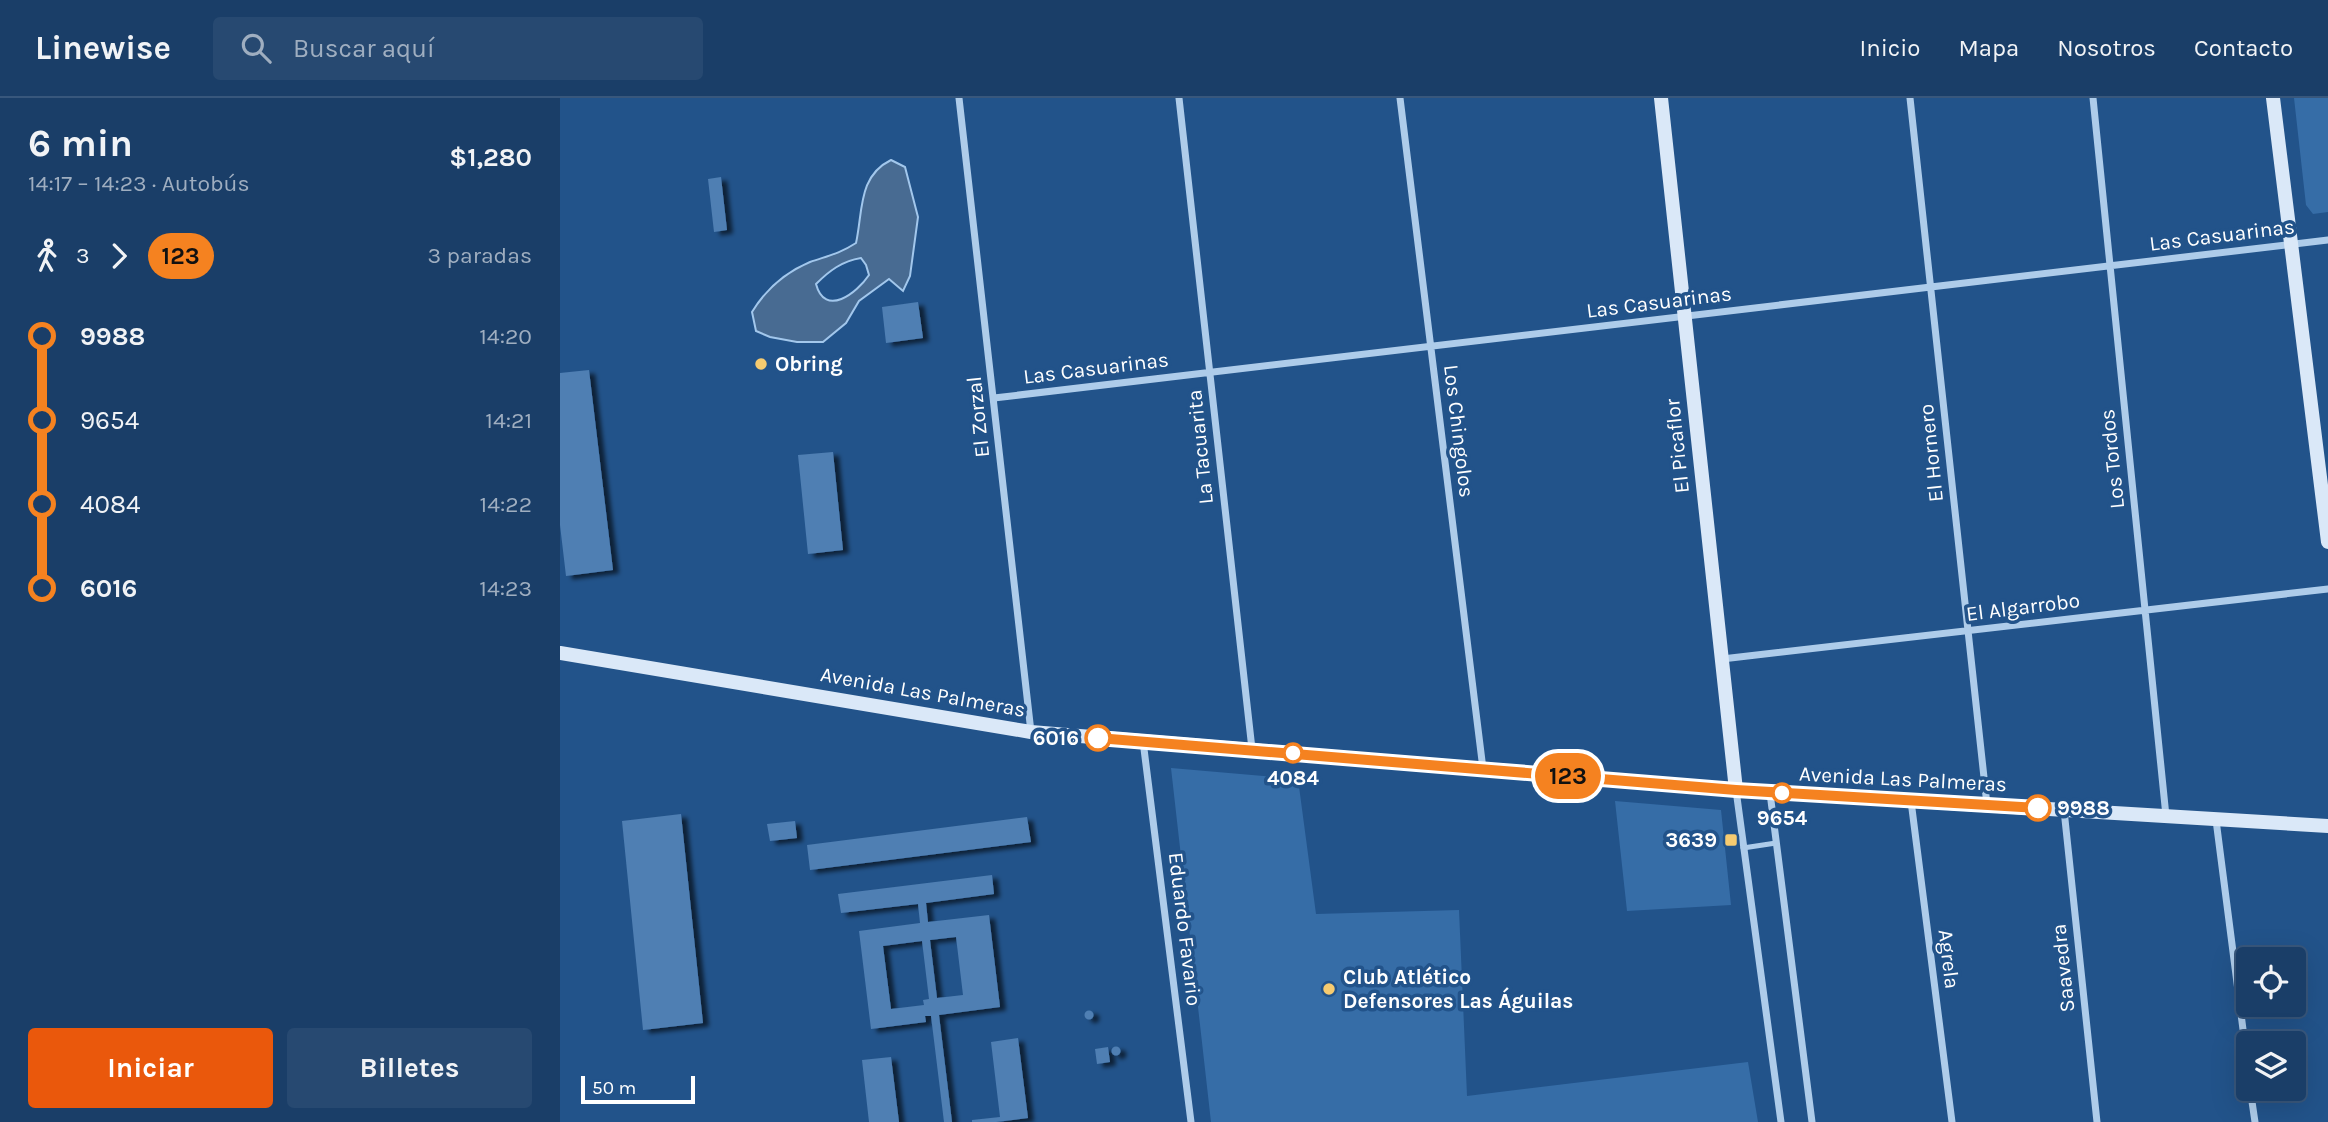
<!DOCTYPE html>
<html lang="es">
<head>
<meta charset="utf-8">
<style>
  :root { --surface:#1a3e68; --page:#274971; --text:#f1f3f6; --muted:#9faec0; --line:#38577c; --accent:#ea580c }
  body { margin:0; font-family:Karla,sans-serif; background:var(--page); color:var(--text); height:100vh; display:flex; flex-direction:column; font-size:26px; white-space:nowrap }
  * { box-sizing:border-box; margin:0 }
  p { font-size:23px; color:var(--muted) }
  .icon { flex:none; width:38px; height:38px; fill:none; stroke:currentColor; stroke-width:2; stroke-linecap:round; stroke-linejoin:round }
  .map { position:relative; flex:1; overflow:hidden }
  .side { display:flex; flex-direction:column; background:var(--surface); width:560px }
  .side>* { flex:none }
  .badge { padding:0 14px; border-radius:23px; font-size:24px; line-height:46px }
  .controls { position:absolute; left:1676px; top:849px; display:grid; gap:14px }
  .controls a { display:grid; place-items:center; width:70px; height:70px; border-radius:7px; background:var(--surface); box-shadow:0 7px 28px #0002,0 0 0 2px var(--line); font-size:35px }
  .scale { position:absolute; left:21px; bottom:18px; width:114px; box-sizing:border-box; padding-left:7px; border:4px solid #fff; border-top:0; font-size:19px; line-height:24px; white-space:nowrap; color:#fff; -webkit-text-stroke:5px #22538a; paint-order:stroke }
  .map>.badge { position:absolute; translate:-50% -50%; box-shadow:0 0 0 4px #fff }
  .legs { display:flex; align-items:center; gap:10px; height:77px; padding:0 28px; font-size:23px }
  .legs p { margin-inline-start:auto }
  .head { display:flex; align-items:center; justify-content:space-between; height:119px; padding:0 28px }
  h1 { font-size:38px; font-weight:700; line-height:52px }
  .cta { display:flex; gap:14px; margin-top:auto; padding:14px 28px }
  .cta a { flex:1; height:80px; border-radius:7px; background:var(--accent); color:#fff; font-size:28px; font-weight:700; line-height:80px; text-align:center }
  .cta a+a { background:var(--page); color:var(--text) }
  ul { padding:0 28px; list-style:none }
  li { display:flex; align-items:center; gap:24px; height:84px; font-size:26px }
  li i { display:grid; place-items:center; width:10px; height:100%; margin:0 9px; background:currentColor }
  li i::after { content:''; width:18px; height:18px; margin:-9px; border:5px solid; border-radius:50%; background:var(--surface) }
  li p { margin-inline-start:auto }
  li:first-child i { background:linear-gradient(#0000 50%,currentColor 0) }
  li:last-child i { background:linear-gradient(currentColor 50%,#0000 0) }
  header { display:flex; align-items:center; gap:42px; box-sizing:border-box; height:98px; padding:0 35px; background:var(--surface); border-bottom:2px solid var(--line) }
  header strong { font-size:33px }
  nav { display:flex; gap:38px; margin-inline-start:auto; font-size:24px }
  .search { width:490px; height:63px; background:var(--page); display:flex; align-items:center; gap:18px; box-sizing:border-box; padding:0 24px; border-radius:7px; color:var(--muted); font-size:26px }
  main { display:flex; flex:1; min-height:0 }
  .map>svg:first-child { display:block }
  .green { fill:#366da7 }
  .water { fill:#486b92; stroke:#a2c7ec; stroke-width:2; fill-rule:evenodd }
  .building { fill:#4f7fb3; fill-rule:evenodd; filter:url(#shadow) }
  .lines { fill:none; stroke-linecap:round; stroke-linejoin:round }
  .lane { stroke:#aeccea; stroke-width:5 }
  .street { stroke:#aeccea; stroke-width:7 }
  .secondary { stroke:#dae8f8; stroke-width:14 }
  .line-1-casing { stroke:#fff; stroke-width:16 }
  .line-1 { stroke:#f58220; stroke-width:10 }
  .poi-dot { fill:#f6cb70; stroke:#22538a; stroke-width:2.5 }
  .stop-1-dot { fill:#fff; stroke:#f58220; stroke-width:3.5 }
  .labels { text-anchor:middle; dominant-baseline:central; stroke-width:7; stroke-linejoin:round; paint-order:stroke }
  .street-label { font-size:21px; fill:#fff; stroke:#22538a }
  .poi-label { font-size:21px; font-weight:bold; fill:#fff; stroke:#22538a; text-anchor:start }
  .stop-label { font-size:21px; font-weight:bold; fill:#fff; stroke:#22538a }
</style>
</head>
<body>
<header>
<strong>Linewise</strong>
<div class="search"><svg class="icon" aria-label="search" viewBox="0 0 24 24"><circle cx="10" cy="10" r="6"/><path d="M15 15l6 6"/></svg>Buscar aquí</div>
<nav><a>Inicio</a><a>Mapa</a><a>Nosotros</a><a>Contacto</a></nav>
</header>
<main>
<section class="side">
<div class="head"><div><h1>6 min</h1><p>14:17 – 14:23 · Autobús</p></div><b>$1,280</b></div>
<div class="legs"><svg class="icon" aria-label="walk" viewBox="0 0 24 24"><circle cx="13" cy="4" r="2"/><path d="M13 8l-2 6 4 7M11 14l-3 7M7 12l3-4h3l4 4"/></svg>3<svg class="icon" aria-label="forward" viewBox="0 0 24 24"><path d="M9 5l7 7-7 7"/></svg><b class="badge" style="background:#f58220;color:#111">123</b><p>3 paradas</p></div>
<ul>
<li><i style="color:#f58220"></i><b>9988</b><p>14:20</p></li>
<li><i style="color:#f58220"></i><span>9654</span><p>14:21</p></li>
<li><i style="color:#f58220"></i><span>4084</span><p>14:22</p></li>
<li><i style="color:#f58220"></i><b>6016</b><p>14:23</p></li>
</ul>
<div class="cta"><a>Iniciar</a><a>Billetes</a></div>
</section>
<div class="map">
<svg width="1768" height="1024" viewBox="0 0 1768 1024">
  <defs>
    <filter id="shadow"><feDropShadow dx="6" dy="3.5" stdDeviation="2" flood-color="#0009"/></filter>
  </defs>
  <rect width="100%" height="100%" fill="#22538a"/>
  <path class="green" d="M1734,0H1768V114L1753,116L1746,107Z
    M611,670L738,681L756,816L899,812L907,998L1188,964L1198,1024H651Z
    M1055,703L1161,712L1171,807L1067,813Z"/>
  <path class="water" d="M331,62L345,69L358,119L350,178L343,193L329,181L299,203L286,225L263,244H237L210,239L196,233L192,214C206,191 224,175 250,164C267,158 279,156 296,145C303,113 298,78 331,62ZM301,160L306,167L309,177C297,195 265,220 256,186C269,173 282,163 301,160Z"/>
  <path class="building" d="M161,79L167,132L154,134L148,81Z
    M358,204L363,240L326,245L322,209Z
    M29,272L53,472L6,478L0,427V275Z
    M273,354L283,452L248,456L238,357Z
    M121,716L143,925L83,932L62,723Z
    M467,719L471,744L250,772L247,747Z
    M235,723L237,740L210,743L207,726Z
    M432,777L434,796L366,805L368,824L429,817L440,909L379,917L392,1024H384L371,918H365L366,924L311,931L299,833L360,825L358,806L281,815L278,796ZM396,839L403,897L377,900L370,842ZM362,843L369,901L363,902L364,907L331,911L323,848Z
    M524.5 917a4.5 4.5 0 1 1 9 0a4.5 4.5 0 1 1-9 0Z
    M458,940L468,1020L436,1024H412V1022L440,1019L431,944Z
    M551.5 953a4.5 4.5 0 1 1 9 0a4.5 4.5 0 1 1-9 0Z
    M548,949L550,964L537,966L535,951Z
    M331,959L339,1024H309L302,962Z"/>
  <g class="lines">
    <path class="lane" d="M1183,750L1216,745"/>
    <path class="street" d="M399,0L471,634
      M619,0L692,651
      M840,0L923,671
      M1350,0L1427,707
      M1533,0L1606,718
      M434,300L1768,142
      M1162,561L1768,491
      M583,643L631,1024
      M1176,692L1221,1024
      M1210,695L1252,1024
      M1351,703L1392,1024
      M1504,712L1537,1024
      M1656,722L1689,978
      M1690,990L1695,1024"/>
    <path class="secondary" d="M1101,0L1176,692
      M1713,0L1768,444
      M0,555L471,634L1176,692L1768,728"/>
  </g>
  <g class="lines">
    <defs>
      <path id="line-1" d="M538,640L1176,692L1478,710"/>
    </defs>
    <use href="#line-1" class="line-1-casing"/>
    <use href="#line-1" class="line-1"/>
  </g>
  <g class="poi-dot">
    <circle cx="201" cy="266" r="7"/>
    <rect x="1164" y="735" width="14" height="14" rx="3.5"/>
    <circle cx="769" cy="891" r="7"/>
  </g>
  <g class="stop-1-dot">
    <circle cx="538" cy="640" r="12"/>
    <circle cx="733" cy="655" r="9"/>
    <circle cx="1222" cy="695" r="9"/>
    <circle cx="1478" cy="710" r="12"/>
  </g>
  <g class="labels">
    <g class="street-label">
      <text transform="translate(1662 137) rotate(-7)">Las Casuarinas</text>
      <text transform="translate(1099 204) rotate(-7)">Las Casuarinas</text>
      <text transform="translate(536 270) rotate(-7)">Las Casuarinas</text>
      <text transform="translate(418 319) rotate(-96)">El Zorzal</text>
      <text transform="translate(899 333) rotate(83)">Los Chingolos</text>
      <text transform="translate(1117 348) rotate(-96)">El Picaflor</text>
      <text transform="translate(640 349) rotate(-96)">La Tacuarita</text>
      <text transform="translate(1371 355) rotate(-96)">El Hornero</text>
      <text transform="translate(1552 361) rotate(-96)">Los Tordos</text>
      <text transform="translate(1463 509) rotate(-7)">El Algarrobo</text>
      <text transform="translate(363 594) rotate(10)">Avenida Las Palmeras</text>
      <text transform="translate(1343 681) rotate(3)">Avenida Las Palmeras</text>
      <text transform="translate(625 831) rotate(83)">Eduardo Favario</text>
      <text transform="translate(1389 861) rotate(83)">Agrela</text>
      <text transform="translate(1503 870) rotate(-96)">Saavedra</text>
    </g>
    <g class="poi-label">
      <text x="215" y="266">Obring</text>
      <text x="1157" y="742" text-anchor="end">3639</text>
      <text x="783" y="879">Club Atlético<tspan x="783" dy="24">Defensores Las Águilas</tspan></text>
    </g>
    <g class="stop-label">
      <text x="519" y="640" text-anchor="end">6016</text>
      <text x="733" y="680">4084</text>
      <text x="1497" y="710" text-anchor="start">9988</text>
      <text x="1222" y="720">9654</text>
    </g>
  </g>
</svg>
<div class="controls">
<a><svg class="icon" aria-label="locate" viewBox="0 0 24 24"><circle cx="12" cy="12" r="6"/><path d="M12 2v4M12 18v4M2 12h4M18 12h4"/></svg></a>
<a><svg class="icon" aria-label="layers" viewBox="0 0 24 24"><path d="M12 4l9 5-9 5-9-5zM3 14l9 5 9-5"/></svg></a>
</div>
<div class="scale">50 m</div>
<b class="badge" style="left:1008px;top:678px;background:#f58220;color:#111">123</b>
</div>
</main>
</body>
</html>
